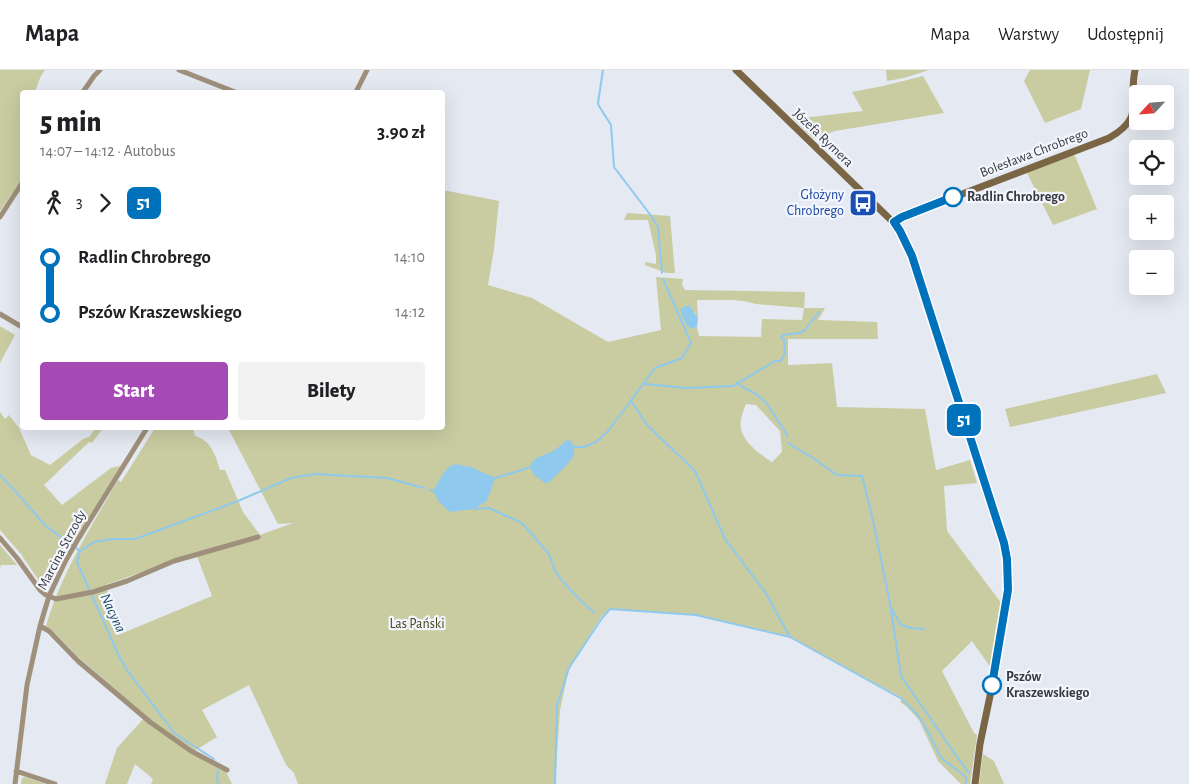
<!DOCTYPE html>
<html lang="pl">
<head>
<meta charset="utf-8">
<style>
  :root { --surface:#fff; --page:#f2f2f2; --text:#202124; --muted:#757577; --line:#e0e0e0; --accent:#a549b4 }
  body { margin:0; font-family:"Alegreya Sans",sans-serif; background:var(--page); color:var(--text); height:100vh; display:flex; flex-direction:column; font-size:19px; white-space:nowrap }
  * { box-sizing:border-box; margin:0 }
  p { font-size:16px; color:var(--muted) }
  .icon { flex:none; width:28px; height:28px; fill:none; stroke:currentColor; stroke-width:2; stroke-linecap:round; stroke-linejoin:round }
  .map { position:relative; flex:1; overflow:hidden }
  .panel { position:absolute; left:20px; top:20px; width:425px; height:340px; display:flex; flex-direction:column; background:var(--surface); border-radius:5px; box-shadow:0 5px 20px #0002 }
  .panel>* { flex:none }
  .badge { padding:0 10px; border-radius:8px; font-size:18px; line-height:32px }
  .needle { width:32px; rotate:244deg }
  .fabs { position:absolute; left:1129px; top:15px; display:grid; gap:10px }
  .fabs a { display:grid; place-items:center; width:45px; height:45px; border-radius:5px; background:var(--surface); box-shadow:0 5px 20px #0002; font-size:25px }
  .map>.badge { position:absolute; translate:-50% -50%; box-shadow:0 0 0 2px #fff }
  .legs { display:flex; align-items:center; gap:8px; height:55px; padding:0 20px; font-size:16px }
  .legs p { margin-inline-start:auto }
  .headline { display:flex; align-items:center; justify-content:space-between; height:85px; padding:0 20px }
  h1 { font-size:28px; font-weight:800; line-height:38px }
  .primary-button { display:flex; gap:10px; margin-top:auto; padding:10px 20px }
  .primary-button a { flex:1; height:58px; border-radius:5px; background:var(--accent); color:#fff; font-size:20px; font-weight:800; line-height:58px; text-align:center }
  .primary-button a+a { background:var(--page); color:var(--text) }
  ul { padding:0 20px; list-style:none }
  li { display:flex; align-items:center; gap:18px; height:55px; font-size:19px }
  li i { display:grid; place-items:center; width:8px; height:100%; margin:0 6px; background:currentColor }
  li i::after { content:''; width:12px; height:12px; margin:-6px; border:4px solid; border-radius:50%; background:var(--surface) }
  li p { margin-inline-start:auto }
  li:first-child i { background:linear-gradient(#0000 50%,currentColor 0) }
  li:last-child i { background:linear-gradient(currentColor 50%,#0000 0) }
  header { display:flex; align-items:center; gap:30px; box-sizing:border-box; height:70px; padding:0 25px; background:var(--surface); border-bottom:1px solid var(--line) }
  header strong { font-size:24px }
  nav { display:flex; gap:28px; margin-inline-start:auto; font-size:18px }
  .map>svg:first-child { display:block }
  .green { fill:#c9cca1; fill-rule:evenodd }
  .water { fill:#8fc9ed }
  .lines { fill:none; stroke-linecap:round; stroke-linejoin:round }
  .stream { stroke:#8fc9ed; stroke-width:2 }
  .street { stroke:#9e907a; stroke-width:5 }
  .secondary { stroke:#7a6645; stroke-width:7 }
  .line-1-casing { stroke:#fff; stroke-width:11 }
  .line-1 { stroke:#0072bc; stroke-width:8 }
  .stop-1-dot { fill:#fff; stroke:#0072bc; stroke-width:2.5 }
  .labels { text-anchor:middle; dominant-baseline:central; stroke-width:4.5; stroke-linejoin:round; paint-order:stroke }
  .street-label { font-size:14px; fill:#37393c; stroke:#f3f6fe }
  .transit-label { font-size:14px; fill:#164399; stroke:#f3f6fe; text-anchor:end }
  .stop-label { font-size:14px; font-weight:bold; fill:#37393c; stroke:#f3f6fe; text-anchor:start }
  .park-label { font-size:14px; fill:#46471a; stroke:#f3f6fe }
  .water-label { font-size:15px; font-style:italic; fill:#1b4962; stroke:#f3f6fe }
</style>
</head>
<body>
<header>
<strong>Mapa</strong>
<nav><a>Mapa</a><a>Warstwy</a><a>Udostępnij</a></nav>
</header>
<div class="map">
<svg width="1189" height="714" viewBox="0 0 1189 714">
  <rect width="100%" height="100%" fill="#e4e9f2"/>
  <path class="green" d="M0,0H45L40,8L35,22H22V46L20,49L22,51V109L0,141Z
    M886,0H929L904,8L887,11Z
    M1030,0H1090L1081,39L1045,53L1024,11Z
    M923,6L944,43L835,61L814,69L794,49L863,41L852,22L883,16Z
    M1072,84L1075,86L1097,139L1053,155L1027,103L1029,101Z
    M443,120L499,131L494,179L488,215L532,228L608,272L661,260L656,207L683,209L682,215L685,220L805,222L804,238H825L818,250L877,252L878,269H788V295L832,293L837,337L925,339L936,400L970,390L977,413L944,416L947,461L1002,534L991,598L972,571L942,601L974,663L977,665L970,714H961L938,691L919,650L907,637L900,632L902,628L790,567L696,545L610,539L601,547L569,598L560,640L555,714H298L294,703L286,695L249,615L202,640L217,667L191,683L226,702L232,714H151L153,709L135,694L127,714H105L117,678L146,646L77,586L57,565L46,556C61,504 91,457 118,410L121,412L155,358H193L195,366C211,370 216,386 220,400H225L243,442L260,465L293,453L278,454L228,358H442ZM697,230H733L744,231L756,234L804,238L802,250L762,249L761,267L699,266L697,257L691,259L694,241L698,248ZM746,334L756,335L780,361L782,382L772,392C758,383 737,368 741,349C742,344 744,339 746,334ZM197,486L212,526L118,565L109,547L117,546L105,515L139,503Z
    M627,143L670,146L675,203H666L645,195V192L656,194V185L648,150H624Z
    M0,256L15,265L0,293Z
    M1157,304L1166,323L1010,357L1005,339Z
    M0,342L5,349L9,345L19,358L31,385L50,395L83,369L89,367L96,358H103L92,373L89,372L44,415L62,435L111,398L124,395L64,486L50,512L39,511L21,484L0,460Z
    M0,475L17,495H1L0,498Z
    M983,684L994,691L1004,714H979Z
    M25,707L46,714H21L22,708Z"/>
  <path class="water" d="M689,235L698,248L697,257L691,259L685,253L680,239Z
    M567,370L571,371C583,388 559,400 550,412L545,413L533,404L530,397C533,386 544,386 553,381C558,378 562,374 567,370Z
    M455,394L471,397L495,408C493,416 489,423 487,431L474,439L450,442L439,432L433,421C439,412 444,397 455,394Z"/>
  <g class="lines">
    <path class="stream" d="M603,0L598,33L599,36L611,55L614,97L652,147L658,157L662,203
      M737,313C744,319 754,321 761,328C770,335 780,355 787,365V367
      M645,314L686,318L733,316L775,291H781L785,282L784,269H782L781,268L783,265L799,263L805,260L819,242
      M631,331L647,355L695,401L725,469L765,522L790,567
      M788,373L816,390L837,405L862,406L872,446L891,538L901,555L911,558L924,559
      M574,377H584L596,372L608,361L655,298L682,288L691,273L663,209
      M0,405L16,422L46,456L80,481
      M495,408L519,401L530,397
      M430,420L433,421
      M474,439L489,438L522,453L549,484L555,501L564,513L581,531L594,542
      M80,481L94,472L112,469H135L238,431L291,408L315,404L387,408L424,418
      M80,481L77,492L118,584L127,600L175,664L214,689
      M891,540L901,606L957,687L969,703
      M218,700L217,707L218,714
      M555,714L557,635L569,598L602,548L610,539L696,545L790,567L902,629L916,643L925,656L941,688L966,707V714"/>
    <path class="street" d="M179,0L235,22
      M83,22L94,6L100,0
      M356,22L367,0
      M0,147L22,113
      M0,244L22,257
      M0,468L17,488L40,520L46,525L56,529L93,522L127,511L174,491L258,467
      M40,556L49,561L78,591L150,652L191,681L227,700
      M16,701L55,714
      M15,714L27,615L40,556L49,526L66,490L77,471L147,358"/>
    <path class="secondary" d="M736,0L894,153L900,161L912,186L1004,473L1008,503L1009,520L990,626L980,674L975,714
      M894,153L902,147L1109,68C1146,47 1128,33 1135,0"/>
  </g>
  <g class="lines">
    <defs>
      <path id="line-1" d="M953,127L902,147L894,152L900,161L912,186L1004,473L1007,489L1008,520L992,615"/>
    </defs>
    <use href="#line-1" class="line-1-casing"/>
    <use href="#line-1" class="line-1"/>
  </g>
  <defs>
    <symbol id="bus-square" viewBox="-11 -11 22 22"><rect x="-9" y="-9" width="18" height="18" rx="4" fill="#1a4fb4" stroke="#f3f6fe"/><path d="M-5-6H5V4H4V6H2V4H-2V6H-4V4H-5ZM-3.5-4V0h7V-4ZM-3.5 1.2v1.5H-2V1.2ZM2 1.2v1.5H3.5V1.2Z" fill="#fff"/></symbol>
  </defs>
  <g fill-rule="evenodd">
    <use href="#bus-square" x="847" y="117" width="32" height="32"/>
  </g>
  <g class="stop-1-dot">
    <circle cx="953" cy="127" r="9"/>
    <circle cx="992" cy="615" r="9"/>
  </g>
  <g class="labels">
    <g class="street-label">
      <text transform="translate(823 68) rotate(44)">Józefa Rymera</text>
      <text transform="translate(1034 83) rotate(-21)">Bolesława Chrobrego</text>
      <text transform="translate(62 480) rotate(-62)">Marcina Strzody</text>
    </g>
    <g class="transit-label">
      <text x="844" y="125">Głożyny<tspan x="844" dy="16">Chrobrego</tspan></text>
    </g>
    <g class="stop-label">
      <text x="967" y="127">Radlin Chrobrego</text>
      <text x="1006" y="607">Pszów<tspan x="1006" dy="16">Kraszewskiego</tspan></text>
    </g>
    <g class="park-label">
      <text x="417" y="554">Las Pański</text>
    </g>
    <g class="water-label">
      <text transform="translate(113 543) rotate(65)">Nacyna</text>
    </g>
  </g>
</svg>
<div class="fabs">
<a><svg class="needle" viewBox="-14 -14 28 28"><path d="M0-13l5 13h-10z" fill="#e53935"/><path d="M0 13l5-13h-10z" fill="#757577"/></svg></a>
<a><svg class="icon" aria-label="locate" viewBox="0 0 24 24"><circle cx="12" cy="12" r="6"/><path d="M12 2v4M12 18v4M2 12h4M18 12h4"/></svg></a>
<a>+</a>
<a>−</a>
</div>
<b class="badge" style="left:964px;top:350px;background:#0072bc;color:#fff">51</b>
<section class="panel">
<div class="headline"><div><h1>5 min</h1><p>14:07 – 14:12 · Autobus</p></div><b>3.90 zł</b></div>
<div class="legs"><svg class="icon" aria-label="walk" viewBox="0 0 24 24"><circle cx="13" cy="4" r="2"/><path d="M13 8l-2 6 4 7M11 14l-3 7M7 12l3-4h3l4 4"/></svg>3<svg class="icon" aria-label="forward" viewBox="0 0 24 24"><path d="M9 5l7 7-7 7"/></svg><b class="badge" style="background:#0072bc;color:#fff">51</b></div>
<ul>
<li><i style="color:#0072bc"></i><b>Radlin Chrobrego</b><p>14:10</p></li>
<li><i style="color:#0072bc"></i><b>Pszów Kraszewskiego</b><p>14:12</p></li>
</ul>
<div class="primary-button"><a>Start</a><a>Bilety</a></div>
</section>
</div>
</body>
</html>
